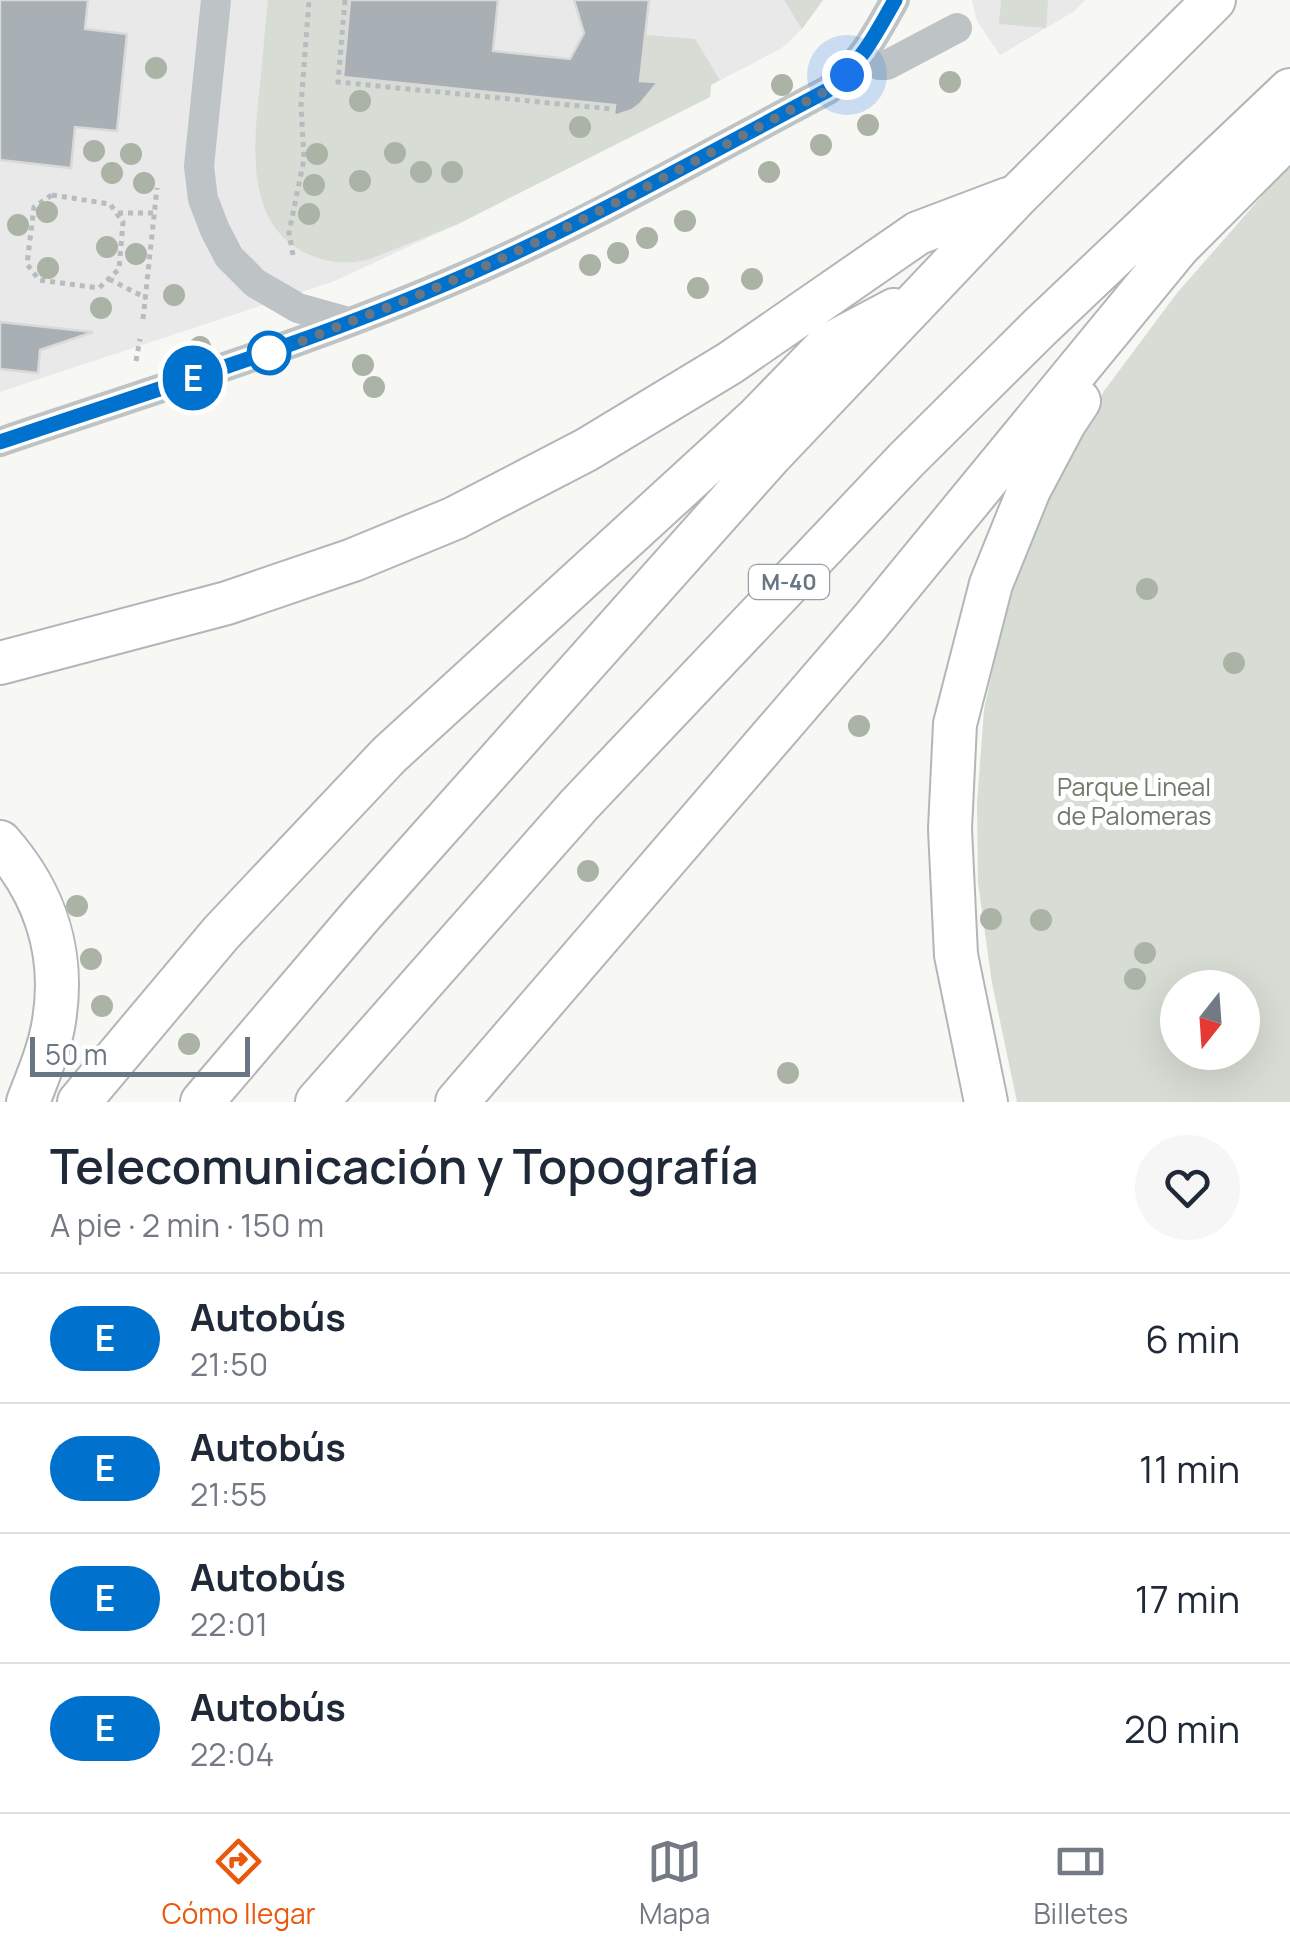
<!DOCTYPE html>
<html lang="es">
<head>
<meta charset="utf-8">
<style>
  :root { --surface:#fff; --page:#f6f6f7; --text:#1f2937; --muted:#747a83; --line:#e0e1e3; --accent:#ea580c }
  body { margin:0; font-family:Manrope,sans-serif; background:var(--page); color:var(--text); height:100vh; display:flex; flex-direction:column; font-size:38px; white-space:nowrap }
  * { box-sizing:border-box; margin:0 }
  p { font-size:32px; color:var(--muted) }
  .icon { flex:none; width:55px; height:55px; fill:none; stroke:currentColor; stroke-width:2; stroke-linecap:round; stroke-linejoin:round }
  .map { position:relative; height:1102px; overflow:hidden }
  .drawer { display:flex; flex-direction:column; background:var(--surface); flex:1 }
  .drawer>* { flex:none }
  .badge { padding:0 20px; border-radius:32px; font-size:35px; line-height:65px }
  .needle { width:65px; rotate:197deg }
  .fabs { position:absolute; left:1160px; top:970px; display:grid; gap:20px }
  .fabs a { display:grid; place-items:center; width:100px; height:100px; border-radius:50%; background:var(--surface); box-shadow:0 10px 40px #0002; font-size:50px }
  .scale { position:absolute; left:30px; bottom:25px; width:220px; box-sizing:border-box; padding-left:10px; border:5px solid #687783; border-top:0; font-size:28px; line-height:35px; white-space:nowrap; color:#687783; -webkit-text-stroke:8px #fff; paint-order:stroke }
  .you { position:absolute; width:50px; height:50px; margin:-25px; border:8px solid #fff; border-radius:50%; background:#1a73e8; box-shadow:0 0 0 15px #1a73e833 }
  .map>.badge { position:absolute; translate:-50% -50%; box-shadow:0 0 0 5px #fff }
  .round { display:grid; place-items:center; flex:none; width:105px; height:105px; border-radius:52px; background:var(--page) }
  .head { display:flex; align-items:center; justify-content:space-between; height:170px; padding:0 50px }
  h1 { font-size:48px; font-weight:600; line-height:75px }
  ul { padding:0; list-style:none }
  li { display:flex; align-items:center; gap:30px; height:130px; padding:0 50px; border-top:2px solid var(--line) }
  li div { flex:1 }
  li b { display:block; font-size:38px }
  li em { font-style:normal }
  li .badge { min-width:110px; font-weight:700; text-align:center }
  .tab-bar { display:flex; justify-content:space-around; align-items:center; height:140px; border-top:2px solid var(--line); background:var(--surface); font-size:28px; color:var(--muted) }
  .tab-bar a { display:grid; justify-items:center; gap:5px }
  .tab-bar .active { color:var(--accent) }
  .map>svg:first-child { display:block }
  .built { fill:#e8e9e8 }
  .green { fill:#d7dcd4; fill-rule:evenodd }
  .building { fill:#a8b0b5; stroke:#d9d9d7; stroke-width:2.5 }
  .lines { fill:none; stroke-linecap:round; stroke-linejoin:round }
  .highway-casing { stroke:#b2b6b9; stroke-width:46 }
  .path { stroke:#b9bcbe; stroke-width:5; stroke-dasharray:5 5; stroke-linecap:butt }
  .minor { stroke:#bec3c6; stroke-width:30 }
  .highway { stroke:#fff; stroke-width:42 }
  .tree { fill:#aab3a6 }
  .line-casing { stroke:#fff; stroke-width:22 }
  .line { stroke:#0072ce; stroke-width:15 }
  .walk { stroke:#687783; stroke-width:10; stroke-dasharray:0 18 }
  .stop-dot { fill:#fff; stroke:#0072ce; stroke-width:5 }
  .labels { text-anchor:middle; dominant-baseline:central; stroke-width:10; stroke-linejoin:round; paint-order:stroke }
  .shield { fill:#fff; stroke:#95a0a8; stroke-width:2.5 }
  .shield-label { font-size:22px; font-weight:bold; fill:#687783 }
  .park-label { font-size:25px; fill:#6b7b66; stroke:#fff }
</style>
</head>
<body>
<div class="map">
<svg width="1290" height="1102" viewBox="0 0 1290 1102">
  <rect width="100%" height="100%" fill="#f7f7f4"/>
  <path class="built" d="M0,0H823L802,29L782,48L711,85L710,97L458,224L332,282L0,392Z
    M972,0H1085L1073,12L1000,55L977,21Z"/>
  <path class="green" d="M268,0H350L344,77L615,105L614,113C634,114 648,101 651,82L640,81L645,35L695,39L720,80L711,85L710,97L458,224L370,259C349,264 331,264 310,255C243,227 254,143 260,84C263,56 265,28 268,0Z
    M784,0H823L802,29Z
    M1001,0H1048L1046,28L999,24Z
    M1290,164V1102H1017L992,983L978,883L977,804L984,710L1002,624L1031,536L1063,462L1104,391L1177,293ZM1178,988H1242V1052H1178Z"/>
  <path class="building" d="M0,0H88L85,29L127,34L117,131L75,127L71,168L0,160Z
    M350,0H498L493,51L570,59L584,33L574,0H649L640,81L658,82L640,104L632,110L614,116L615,105L343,77Z
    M0,322L93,332L40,350L38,373L0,369Z"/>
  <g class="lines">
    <defs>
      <path id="highway" d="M0,663L227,603L353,560L455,518L586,450L730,363L918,233L1008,199
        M0,842C45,893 65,953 54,1021C50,1048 38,1076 28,1102
        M79,1102L221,933L389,755L757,418L828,345L894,310
        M202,1102L363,913L770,456L1018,195L1214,0
        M317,1102L579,805L906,460L1039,328L1290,90
        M457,1102L871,621L1179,246L1290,135
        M986,1102L956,955L950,829L955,724L991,584L1029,490L1065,422L1079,401"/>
    </defs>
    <use href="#highway" class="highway-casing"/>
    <path class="path" d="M345,0L338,82L611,109
      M52,195L110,204L123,222L119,269L99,288L39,280L27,264L34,207Z
      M118,213H155
      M293,255L289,233L304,159L301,106L309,0
      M109,279L146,298
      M143,319L157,188
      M136,361L140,339"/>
    <path class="minor" d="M216,0L199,166L203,199L215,230L229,257L255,283L298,308L348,322
      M863,55L879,65H887L957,28
      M0,442C156,389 313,342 464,276C589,222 707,154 828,90C860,64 875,36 895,0"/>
    <use href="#highway" class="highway"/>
  </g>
  <g class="tree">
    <circle cx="156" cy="68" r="11"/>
    <circle cx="950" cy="82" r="11"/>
    <circle cx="782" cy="85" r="11"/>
    <circle cx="360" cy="101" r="11"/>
    <circle cx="868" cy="125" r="11"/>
    <circle cx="580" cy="127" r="11"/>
    <circle cx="821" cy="145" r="11"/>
    <circle cx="94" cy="151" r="11"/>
    <circle cx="395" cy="153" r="11"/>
    <circle cx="131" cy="154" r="11"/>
    <circle cx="317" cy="154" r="11"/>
    <circle cx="421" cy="172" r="11"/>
    <circle cx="452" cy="172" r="11"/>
    <circle cx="769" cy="172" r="11"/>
    <circle cx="112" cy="173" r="11"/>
    <circle cx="360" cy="181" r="11"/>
    <circle cx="144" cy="183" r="11"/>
    <circle cx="314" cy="185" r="11"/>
    <circle cx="47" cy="212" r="11"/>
    <circle cx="309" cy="214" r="11"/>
    <circle cx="685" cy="221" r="11"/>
    <circle cx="18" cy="225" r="11"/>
    <circle cx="647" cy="238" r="11"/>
    <circle cx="107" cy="247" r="11"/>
    <circle cx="618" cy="253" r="11"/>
    <circle cx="136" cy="254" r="11"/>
    <circle cx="590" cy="265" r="11"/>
    <circle cx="48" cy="268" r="11"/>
    <circle cx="752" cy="279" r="11"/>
    <circle cx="698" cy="288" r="11"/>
    <circle cx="174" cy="295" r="11"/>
    <circle cx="101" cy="308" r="11"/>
    <circle cx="200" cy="347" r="11"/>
    <circle cx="363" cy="365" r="11"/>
    <circle cx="374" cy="387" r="11"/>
    <circle cx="1147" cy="589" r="11"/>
    <circle cx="1234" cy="663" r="11"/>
    <circle cx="859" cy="726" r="11"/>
    <circle cx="588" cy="871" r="11"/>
    <circle cx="77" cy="906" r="11"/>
    <circle cx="991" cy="919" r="11"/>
    <circle cx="1041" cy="920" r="11"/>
    <circle cx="1145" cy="953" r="11"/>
    <circle cx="91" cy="959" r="11"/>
    <circle cx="1135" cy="979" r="11"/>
    <circle cx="102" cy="1006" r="11"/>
    <circle cx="189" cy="1044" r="11"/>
    <circle cx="788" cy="1073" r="11"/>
  </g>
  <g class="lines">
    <defs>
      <path id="line" d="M0,442C156,389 313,342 464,276C589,221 707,154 828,90C860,64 875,36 895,0"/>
    </defs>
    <use href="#line" class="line-casing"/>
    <use href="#line" class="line"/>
    <path class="walk" d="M269,353C292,347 325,331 352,321C518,260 672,173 828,90L847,75"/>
  </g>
  <circle class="stop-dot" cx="269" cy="353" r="20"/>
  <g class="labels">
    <rect class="shield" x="749" y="565" width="80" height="34" rx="8"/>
    <g class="shield-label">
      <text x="789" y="582">M-40</text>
    </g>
    <g class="park-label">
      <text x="1134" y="786">Parque Lineal<tspan x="1134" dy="29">de Palomeras</tspan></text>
    </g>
  </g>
</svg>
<div class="fabs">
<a><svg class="needle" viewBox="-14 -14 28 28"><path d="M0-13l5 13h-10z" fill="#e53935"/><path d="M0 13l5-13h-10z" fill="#747a83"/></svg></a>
</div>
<div class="scale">50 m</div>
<div class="you" style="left:847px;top:75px"></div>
<b class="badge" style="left:193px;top:378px;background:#0072ce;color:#fff">E</b>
</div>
<section class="drawer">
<div class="head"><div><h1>Telecomunicación y Topografía</h1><p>A pie · 2 min · 150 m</p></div><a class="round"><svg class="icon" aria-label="heart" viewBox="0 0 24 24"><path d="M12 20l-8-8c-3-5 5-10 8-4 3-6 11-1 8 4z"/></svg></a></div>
<ul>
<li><span class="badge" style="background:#0072ce;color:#fff">E</span><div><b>Autobús</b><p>21:50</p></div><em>6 min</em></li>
<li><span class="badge" style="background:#0072ce;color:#fff">E</span><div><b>Autobús</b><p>21:55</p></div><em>11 min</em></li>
<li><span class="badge" style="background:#0072ce;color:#fff">E</span><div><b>Autobús</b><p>22:01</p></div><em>17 min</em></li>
<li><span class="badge" style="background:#0072ce;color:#fff">E</span><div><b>Autobús</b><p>22:04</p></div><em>20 min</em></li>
</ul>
</section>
<nav class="tab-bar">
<a class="active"><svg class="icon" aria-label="directions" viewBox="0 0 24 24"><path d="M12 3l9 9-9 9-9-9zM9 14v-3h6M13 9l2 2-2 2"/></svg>Cómo llegar</a>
<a><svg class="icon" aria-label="map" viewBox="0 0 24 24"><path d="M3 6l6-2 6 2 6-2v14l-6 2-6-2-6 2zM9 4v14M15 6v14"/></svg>Mapa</a>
<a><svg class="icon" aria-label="tickets" viewBox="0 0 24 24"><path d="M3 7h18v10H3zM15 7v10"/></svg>Billetes</a>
</nav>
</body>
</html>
